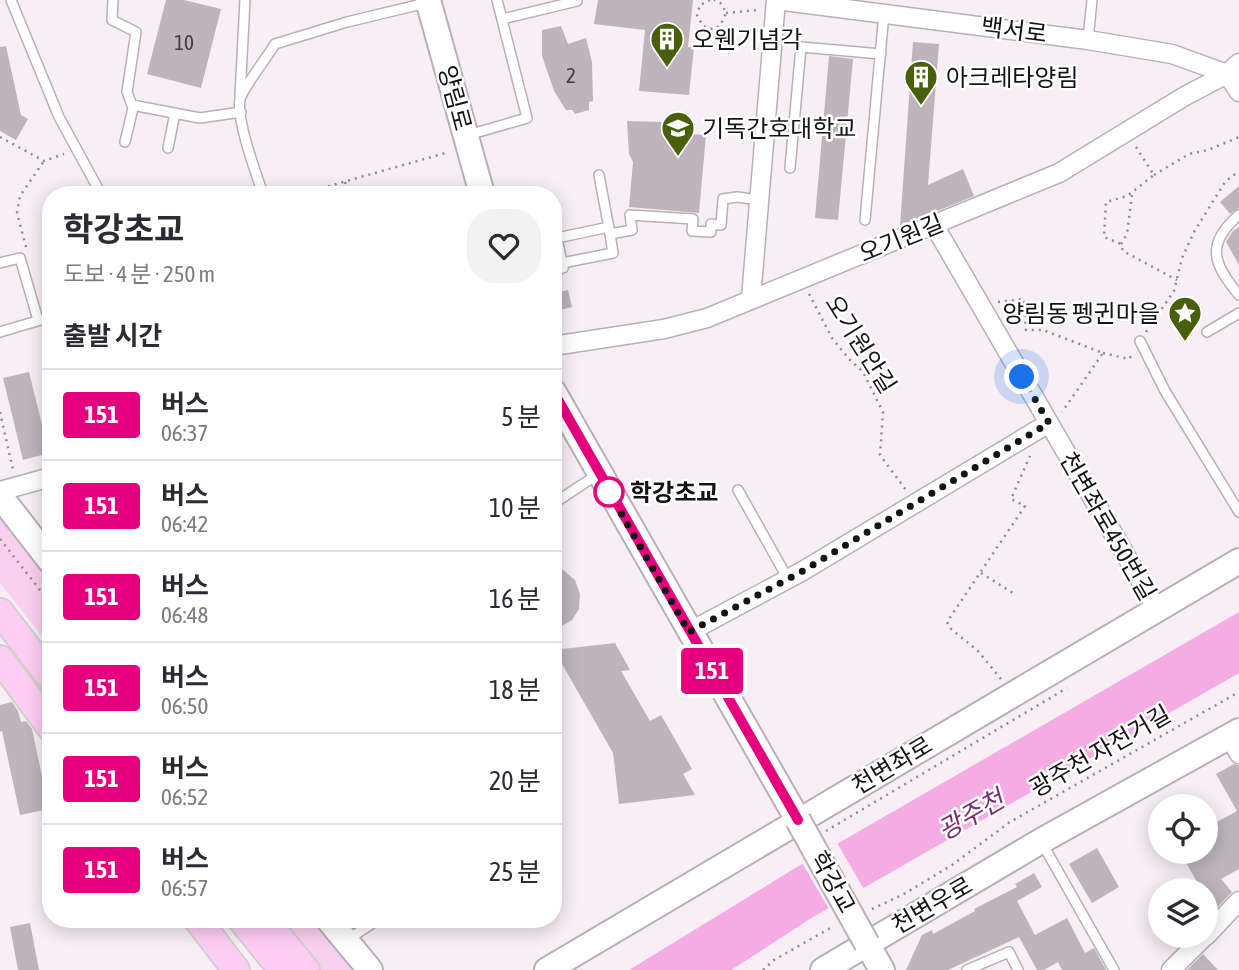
<!DOCTYPE html>
<html lang="ko">
<head>
<meta charset="utf-8">
<style>
  :root { --surface:#fff; --page:#f2f2f3; --text:#2b2b33; --muted:#7c7c81; --line:#e1e1e2 }
  body { margin:0; font-family:"Asap Condensed","Noto Sans KR",sans-serif; background:var(--page); color:var(--text); height:100vh; display:flex; flex-direction:column; font-size:26px; white-space:nowrap }
  * { box-sizing:border-box; margin:0 }
  p { font-size:23px; color:var(--muted) }
  .icon { flex:none; width:38px; height:38px; fill:none; stroke:currentColor; stroke-width:2; stroke-linecap:round; stroke-linejoin:round }
  .map { position:relative; flex:1; overflow:hidden }
  .side { position:absolute; left:42px; top:186px; width:520px; height:742px; display:flex; flex-direction:column; background:var(--surface); border-radius:28px; box-shadow:0 4px 18px #0003 }
  .side>* { flex:none }
  .badge { padding:0 14px; border-radius:5px; font-size:24px; line-height:46px }
  .controls { position:absolute; left:1148px; top:794px; display:grid; gap:14px }
  .controls a { display:grid; place-items:center; width:70px; height:70px; border-radius:50%; background:var(--surface); box-shadow:0 4px 18px #0003; font-size:35px }
  .you { position:absolute; width:35px; height:35px; margin:-18px; border:5px solid #fff; border-radius:50%; background:#1a73e8; box-shadow:0 0 0 10px #1a73e833 }
  .map>.badge { position:absolute; translate:-50% -50%; box-shadow:0 0 0 4px #fff }
  h2 { padding:0 21px; font-size:26px; line-height:63px }
  .round { display:grid; place-items:center; flex:none; width:74px; height:74px; border-radius:28px; background:var(--page) }
  .head { display:flex; align-items:center; justify-content:space-between; height:119px; padding:0 21px }
  h1 { font-size:33px; font-weight:700; line-height:52px }
  ul { padding:0; list-style:none }
  li { display:flex; align-items:center; gap:21px; height:91px; padding:0 21px; border-top:2px solid var(--line) }
  li div { flex:1 }
  li b { display:block; font-size:26px }
  li em { font-style:normal }
  li .badge { min-width:77px; font-weight:700; text-align:center }
  .map>svg:first-child { display:block }
  .green { fill:#fad0ef }
  .water { fill:#f4ace3 }
  .pier { fill:#f8eef5 }
  .building { fill:#beb4bb }
  .lines { fill:none; stroke-linecap:round; stroke-linejoin:round }
  .lane-casing { stroke:#b9b0b7; stroke-width:12 }
  .street-casing { stroke:#b9b0b7; stroke-width:21 }
  .secondary-casing { stroke:#b9b0b7; stroke-width:28 }
  .primary-casing { stroke:#d0d0d0; stroke-width:30 }
  .path { stroke:#918a8f; stroke-width:2.5; stroke-dasharray:2 5; stroke-linecap:butt }
  .lane { stroke:#fff; stroke-width:9 }
  .street { stroke:#fff; stroke-width:18 }
  .secondary { stroke:#fff; stroke-width:24 }
  .primary { stroke:#fecdf3; stroke-width:26 }
  .secondary-bridge-casing { stroke:#b9b0b7; stroke-width:28; stroke-linecap:butt }
  .secondary-bridge { stroke:#fff; stroke-width:24 }
  .line-casing { stroke:#fff; stroke-width:16 }
  .line { stroke:#e6007e; stroke-width:10 }
  .walk { stroke:#161315; stroke-width:7; stroke-dasharray:0 12.6 }
  .stop-dot { fill:#fff; stroke:#e6007e; stroke-width:3.5 }
  .labels { text-anchor:middle; dominant-baseline:central; stroke-width:5; stroke-linejoin:round; paint-order:stroke }
  .number-label { font-size:21px; fill:#403b3e }
  .street-label { font-size:24px; fill:#161315; stroke:#fff }
  .poi-label { font-size:24px; fill:#161315; stroke:#fff; text-anchor:start }
  .stop-label { font-size:24px; font-weight:bold; fill:#161315; stroke:#fff; text-anchor:start }
  .water-label { font-size:26px; font-style:italic; fill:#7c2b6e; stroke:#fff }
</style>
</head>
<body>
<div class="map">
<svg width="1239" height="970" viewBox="0 0 1239 970">
  <rect width="100%" height="100%" fill="#f8eef5"/>
  <path class="green" d="M0,507L51,571V648L0,583Z
    M273,919H328L370,970H316Z"/>
  <path class="water" d="M1239,612V673L813,917L731,970H629L797,867Z"/>
  <path class="pier" d="M836,841L865,891L830,911L801,861Z"/>
  <path class="building" d="M166,0H184L221,9L201,88L147,74Z
    M598,0H693L688,47H694L689,95L639,91L645,30L594,24Z
    M561,26L568,44L586,38L592,62L593,101L589,102V110L575,114L572,110H566L554,91L542,56V30Z
    M913,42L939,44L928,185L963,169L974,196L900,226Z
    M6,46L21,115L28,119L16,140L0,131V47Z
    M829,56L853,59L838,220L815,218Z
    M627,121L664,122L663,132L706,135L699,213L629,207L633,162L629,154Z
    M1239,186V208L1230,214L1220,202Z
    M1239,227V265L1226,242L1233,231Z
    M568,290L572,307L553,312V294Z
    M29,372L49,453L23,460L3,378Z
    M553,568L563,570L575,580L580,594L579,609L572,620L553,631Z
    M615,643L630,670L621,671L650,721L661,715L692,769L683,774L695,795L619,804L613,753L554,650Z
    M12,702L18,711L21,722L26,721L32,729L49,809L20,815L2,731L0,732V705Z
    M1234,764L1239,765V869L1221,879L1232,892L1213,912L1206,903V891H1187L1197,882L1180,852H1206V828L1237,811L1216,774Z
    M1097,848L1119,887L1092,903L1069,864Z
    M1034,873L1042,887L1017,901L1035,935L1067,918L1085,953L1094,948L1106,970H1062L1058,962L1044,970H1037L1019,937L948,970H906L922,935L932,930L933,934L975,911L974,909L1017,887L1015,884Z
    M30,923L39,970H18L10,927Z
    M1203,954L1218,970H1187Z"/>
  <g class="lines">
    <defs>
      <path id="lane" d="M11,0L59,117L101,194
        M113,0L112,20L136,32L127,92L133,108L125,142
        M502,19L577,1
        M1088,40L1092,0
        M240,96L245,0
        M132,105L200,118L241,112
        M468,135L527,118L497,0
        M168,148L175,113
        M790,168L801,47L881,54
        M599,175L610,234L632,230L630,215L693,219L692,231L711,232V224L721,225L723,199L737,197L759,200
        M263,194C256,173 236,120 240,99C243,88 268,56 275,44L347,22L426,3
        M1239,215C1205,244 1213,264 1239,295
        M865,220L884,13
        M609,227L557,238L562,263L613,253L610,234
        M0,263L20,258L38,320
        M553,271L563,268L562,263
        M0,332L51,317
        M1207,332L1239,313
        M1140,341L1165,391L1239,512
        M738,490L788,579
        M553,504L598,474
        M1042,843L1114,970
        M347,940L379,919
        M967,970L1009,952L1018,970"/>
      <path id="street" d="M776,0L1088,40L1172,54L1227,74L1239,92
        M934,225L1157,609
        M751,298L776,0
        M553,346L664,329L707,318L1059,173L1185,96L1227,74L1239,63
        M0,491L51,477
        M689,632L801,572L1049,423
        M1229,736L1239,754
        M1206,936L1239,901
        M1171,970L1205,936"/>
      <path id="secondary" d="M428,0L482,194
        M553,391L798,820
        M0,496L51,562
        M328,919L370,970
        M867,944L882,970
        M547,970L1239,561
        M823,970L1041,841L1239,731"/>
      <path id="primary" d="M0,612L51,678
        M0,659L51,728
        M197,919L236,970
        M241,919L282,970
        M264,919L306,970"/>
    </defs>
    <use href="#lane" class="lane-casing"/>
    <use href="#street" class="street-casing"/>
    <use href="#secondary" class="secondary-casing"/>
    <use href="#primary" class="primary-casing"/>
    <path class="path" d="M710,0L700,5L697,15L703,26L712,29L720,26L726,13L722,4L714,0
      M726,13L758,10
      M0,137L44,161L64,154
      M1136,147L1154,175L1127,196L1106,202L1104,237L1121,244L1123,251L1177,280
      M1154,175L1189,154L1208,150L1239,137
      M345,182L348,194
      M301,194L449,152
      M1121,244L1127,234L1132,194
      M26,247L17,213L20,196L44,161
      M809,294L832,338L849,359L863,372L883,412L880,455L906,490
      M998,302L1024,299L1026,330H1043L1103,353L1062,412
      M1146,332L1174,291L1182,258L1194,232L1225,182L1239,171
      M1103,353L1129,359L1132,355
      M0,412L13,470
      M0,539L51,604
      M981,573L1013,593
      M1001,679L978,651L950,628L947,622L1025,506L1011,499L1030,456
      M826,831L1067,688
      M872,909L904,894L952,865L1010,822L1239,692
      M301,919L308,927
      M763,970L774,960L834,926"/>
    <use href="#lane" class="lane"/>
    <use href="#street" class="street"/>
    <use href="#secondary" class="secondary"/>
    <use href="#primary" class="primary"/>
    <defs>
      <path id="secondary-bridge" d="M798,820L867,944"/>
    </defs>
    <use href="#secondary-bridge" class="secondary-bridge-casing"/>
    <use href="#secondary-bridge" class="secondary-bridge"/>
  </g>
  <g class="lines">
    <defs>
      <path id="line" d="M553,391L798,820"/>
    </defs>
    <use href="#line" class="line-casing"/>
    <use href="#line" class="line"/>
    <path class="walk" d="M609,492L689,632L801,572L1049,423L1022,377"/>
  </g>
  <defs>
    <symbol id="building-pin" viewBox="-11 -11 22 30"><path d="M0 17L-7.5 6A9.5 9.5 0 1 1 7.5 6Z" fill="#48600c" stroke="#fff"/><path d="M-4-6H4V6H1V3H-1V6H-4ZM-2.5-4.3h1.7v1.8h-1.7ZM.8-4.3h1.7v1.8H.8ZM-2.5-1h1.7V.8h-1.7ZM.8-1h1.7V.8H.8Z" fill="#fff"/></symbol>
    <symbol id="university-pin" viewBox="-11 -11 22 30"><path d="M0 17L-7.5 6A9.5 9.5 0 1 1 7.5 6Z" fill="#48600c" stroke="#fff"/><path d="M0-5L7-2L0 1L-7-2ZM-4 1L0 2.5L4 1V4Q0 6-4 4Z" fill="#fff"/></symbol>
    <symbol id="sight-pin" viewBox="-11 -11 22 30"><path d="M0 17L-7.5 6A9.5 9.5 0 1 1 7.5 6Z" fill="#48600c" stroke="#fff"/><path d="M0-6L1.8-2.2L6-1.7L2.9 1.2L3.7 5.4L0 3.3L-3.7 5.4L-2.9 1.2L-6-1.7L-1.8-2.2Z" fill="#fff"/></symbol>
  </defs>
  <g fill-rule="evenodd">
    <use href="#building-pin" x="648" y="20" width="38" height="52"/>
    <use href="#building-pin" x="902" y="58" width="38" height="52"/>
    <use href="#university-pin" x="659" y="109" width="38" height="52"/>
    <use href="#sight-pin" x="1166" y="294" width="38" height="52"/>
  </g>
  <circle class="stop-dot" cx="609" cy="492" r="14"/>
  <g class="labels">
    <g class="number-label">
      <text x="184" y="42">10</text>
      <text x="571" y="75">2</text>
    </g>
    <g class="street-label">
      <text transform="translate(1014 30) rotate(7)">백서로</text>
      <text transform="translate(455 98) rotate(75)">양림로</text>
      <text transform="translate(901 238) rotate(-22)">오기원길</text>
      <text transform="translate(861 344) rotate(58)">오기원안길</text>
      <text transform="translate(1108 526) rotate(60)">천변좌로450번길</text>
      <text transform="translate(1100 751) rotate(-30)">광주천 자전거길</text>
      <text transform="translate(892 765) rotate(-31)">천변좌로</text>
      <text transform="translate(833 882) rotate(61)">학강교</text>
      <text transform="translate(932 905) rotate(-30)">천변우로</text>
    </g>
    <g class="poi-label">
      <text x="692" y="39">오웬기념각</text>
      <text x="946" y="77">아크레타양림</text>
      <text x="702" y="128">기독간호대학교</text>
      <text x="1160" y="313" text-anchor="end">양림동 펭귄마을</text>
    </g>
    <g class="stop-label">
      <text x="630" y="492">학강초교</text>
    </g>
    <g class="water-label">
      <text transform="translate(971 815) rotate(-30)">광주천</text>
    </g>
  </g>
</svg>
<div class="controls">
<a><svg class="icon" aria-label="locate" viewBox="0 0 24 24"><circle cx="12" cy="12" r="6"/><path d="M12 2v4M12 18v4M2 12h4M18 12h4"/></svg></a>
<a><svg class="icon" aria-label="layers" viewBox="0 0 24 24"><path d="M12 4l9 5-9 5-9-5zM3 14l9 5 9-5"/></svg></a>
</div>
<div class="you" style="left:1022px;top:377px"></div>
<b class="badge" style="left:712px;top:671px;background:#e6007e;color:#fff">151</b>
<section class="side">
<div class="head"><div><h1>학강초교</h1><p>도보 · 4 분 · 250 m</p></div><a class="round"><svg class="icon" aria-label="heart" viewBox="0 0 24 24"><path d="M12 20l-8-8c-3-5 5-10 8-4 3-6 11-1 8 4z"/></svg></a></div>
<h2>출발 시간</h2>
<ul>
<li><span class="badge" style="background:#e6007e;color:#fff">151</span><div><b>버스</b><p>06:37</p></div><em>5 분</em></li>
<li><span class="badge" style="background:#e6007e;color:#fff">151</span><div><b>버스</b><p>06:42</p></div><em>10 분</em></li>
<li><span class="badge" style="background:#e6007e;color:#fff">151</span><div><b>버스</b><p>06:48</p></div><em>16 분</em></li>
<li><span class="badge" style="background:#e6007e;color:#fff">151</span><div><b>버스</b><p>06:50</p></div><em>18 분</em></li>
<li><span class="badge" style="background:#e6007e;color:#fff">151</span><div><b>버스</b><p>06:52</p></div><em>20 분</em></li>
<li><span class="badge" style="background:#e6007e;color:#fff">151</span><div><b>버스</b><p>06:57</p></div><em>25 분</em></li>
</ul>
</section>
</div>
</body>
</html>
